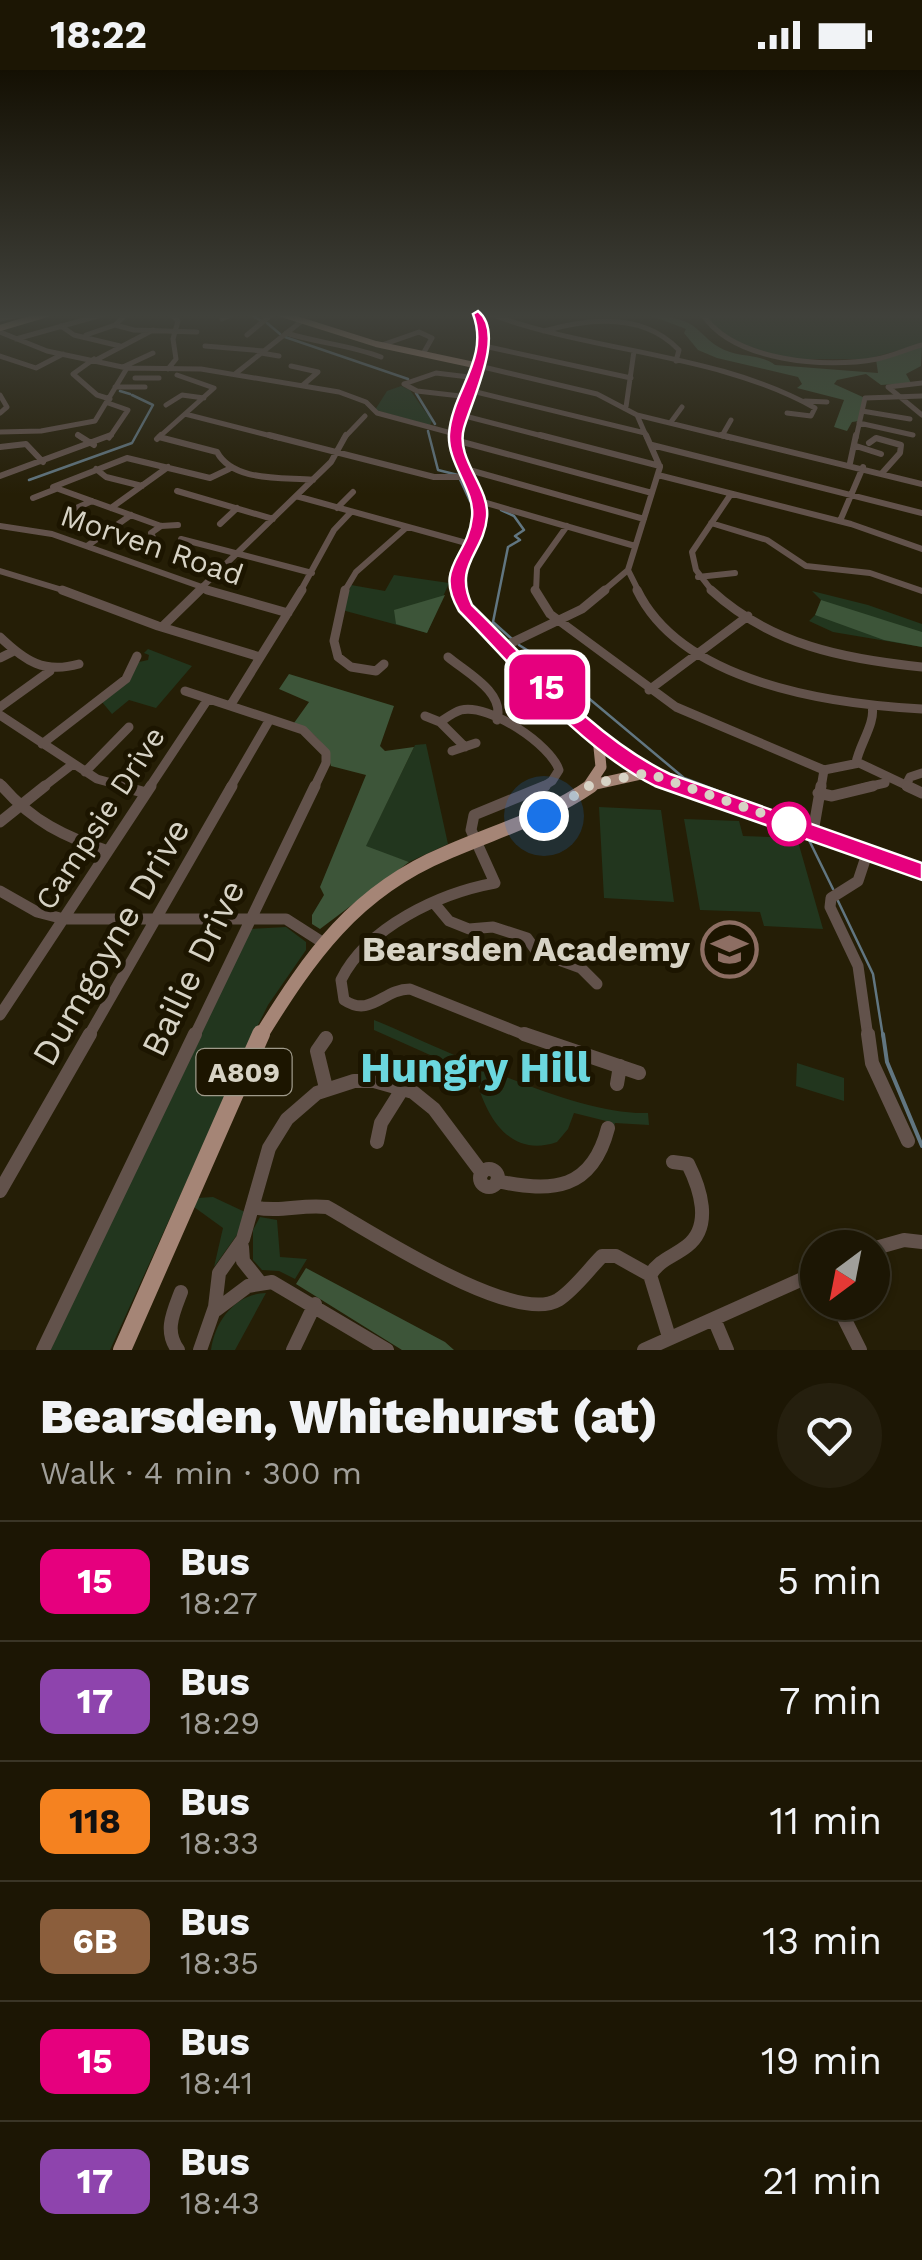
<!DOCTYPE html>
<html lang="en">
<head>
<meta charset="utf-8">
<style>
  :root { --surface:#1c1604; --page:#251f0e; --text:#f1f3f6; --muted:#a09f9a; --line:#3a3526 }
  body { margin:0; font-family:"Work Sans",sans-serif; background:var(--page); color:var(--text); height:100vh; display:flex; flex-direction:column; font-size:38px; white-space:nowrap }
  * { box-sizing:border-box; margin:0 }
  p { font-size:32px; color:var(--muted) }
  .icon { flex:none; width:55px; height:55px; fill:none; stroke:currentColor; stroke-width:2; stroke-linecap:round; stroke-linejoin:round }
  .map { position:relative; height:1280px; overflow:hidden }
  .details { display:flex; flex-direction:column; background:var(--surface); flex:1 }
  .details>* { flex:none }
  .badge { padding:0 20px; border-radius:15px; font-size:35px; line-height:65px }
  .needle { width:65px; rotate:212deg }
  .tools { position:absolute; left:800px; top:1160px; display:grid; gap:20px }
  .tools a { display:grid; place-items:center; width:90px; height:90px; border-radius:50%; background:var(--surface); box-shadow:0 2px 8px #0004,0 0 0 2px var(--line); font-size:50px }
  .you { position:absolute; width:50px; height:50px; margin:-25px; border:8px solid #fff; border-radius:50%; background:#1a73e8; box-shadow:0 0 0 15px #1a73e833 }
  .map>.badge { position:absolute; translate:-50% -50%; box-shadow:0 0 0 5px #fff }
  .round { display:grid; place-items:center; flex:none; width:105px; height:105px; border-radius:52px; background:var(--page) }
  .head { display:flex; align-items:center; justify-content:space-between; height:170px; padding:0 40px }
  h1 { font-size:48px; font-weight:800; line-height:75px }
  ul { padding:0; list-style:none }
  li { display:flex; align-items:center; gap:30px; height:120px; padding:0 40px; border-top:2px solid var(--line) }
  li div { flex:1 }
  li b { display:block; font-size:38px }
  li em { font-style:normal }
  li .badge { min-width:110px; font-weight:700; text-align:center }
  .status { display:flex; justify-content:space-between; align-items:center; height:70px; padding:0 50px; background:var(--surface); direction:ltr }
  .status svg { height:28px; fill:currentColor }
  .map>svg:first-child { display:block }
  .green { fill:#22361e }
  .forest { fill:#3d5539 }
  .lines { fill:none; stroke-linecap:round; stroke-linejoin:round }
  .stream-far1 { stroke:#617681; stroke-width:2.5 }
  .stream { stroke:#617681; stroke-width:4 }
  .minor-far4 { stroke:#62524b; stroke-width:5 }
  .minor-far3 { stroke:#62524b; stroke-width:6 }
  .minor-far2 { stroke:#62524b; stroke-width:9 }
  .minor-far1 { stroke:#62524b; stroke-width:11 }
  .minor { stroke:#62524b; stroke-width:14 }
  .major-far4 { stroke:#a58576; stroke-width:6 }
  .major-far3 { stroke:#a58576; stroke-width:9 }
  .major-far2 { stroke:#a58576; stroke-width:11 }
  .major-far1 { stroke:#a58576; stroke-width:14 }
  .major { stroke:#a58576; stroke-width:18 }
  .line { fill:#e6007e; stroke:#fff; stroke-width:2.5 }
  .walk { stroke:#d7d3c5; stroke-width:10; stroke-dasharray:0 18 }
  .stop-dot { fill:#fff; stroke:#e6007e; stroke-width:5 }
  .labels { text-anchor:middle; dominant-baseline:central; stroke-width:10; stroke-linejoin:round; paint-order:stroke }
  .shield { fill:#1c1500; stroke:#9f9a8a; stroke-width:2.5 }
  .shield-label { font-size:28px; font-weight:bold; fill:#d7d3c5 }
  .street-label { font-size:30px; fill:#d7d3c5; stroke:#1c1500 }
  .near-street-label { font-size:35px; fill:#d7d3c5; stroke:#1c1500 }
  .near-poi-label { font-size:35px; font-weight:bold; fill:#d7d3c5; stroke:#1c1500; text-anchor:end }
  .near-quarter-label { font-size:42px; font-weight:bold; fill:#6bd7de; stroke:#1c1500 }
</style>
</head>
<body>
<div class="status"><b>18:22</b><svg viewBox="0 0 49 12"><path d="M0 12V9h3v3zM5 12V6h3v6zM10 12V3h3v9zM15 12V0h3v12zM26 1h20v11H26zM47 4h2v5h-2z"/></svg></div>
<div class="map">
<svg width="922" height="1280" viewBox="0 0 922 1280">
  <rect width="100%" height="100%" fill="#251e06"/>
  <path class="green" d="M922,244V274L867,289H788L727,269L705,246Z
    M401,316L410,320L432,351L430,355L375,340L387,321Z
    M394,505L449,513L427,563L342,540L351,515L385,521Z
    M812,521L868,535L922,554V577L833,562L809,551L820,540L821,530Z
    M148,579L192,596L156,638L129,630L112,644L102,632L128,612L139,592L148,590L149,585L144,583Z
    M426,674L448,774L409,792L365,777L415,675Z
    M599,737L661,740L674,832L604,828Z
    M684,749L739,751L743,766L797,768L823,859L764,856L760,842L700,840Z
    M286,857L306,872V880L268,935L253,965L110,1280H47L250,859Z
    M374,950C445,979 574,1046 648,1043L649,1055L615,1053L613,1059L606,1051L574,1043L568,1059L557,1072C508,1089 485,1044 475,1005L374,960Z
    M797,993L844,1008V1031L796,1016Z
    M213,1127L245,1142L239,1162L214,1197L223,1158L194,1137L198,1128Z
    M260,1147L277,1150L280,1187L307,1189L295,1209L279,1201L262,1200L253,1190V1160Z
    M266,1223L235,1280H211C215,1251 235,1224 266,1223Z"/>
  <path class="forest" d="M600,244C624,244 673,242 692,255C705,265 713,277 730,282C745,287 762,285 775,295L878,303L876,289L922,274L921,296L906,304L911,313L881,315L866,304L837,310L834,314L865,328L859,351L852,352L847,361L834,357L844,330L797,318L802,314L798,307L717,288L698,280L684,263L686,259L652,246Z
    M445,525L427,563L396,554L394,540Z
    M821,530L922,562V577L884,570L815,545Z
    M289,604L394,636L380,676L385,681L414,677L366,776L409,792L320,859L312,854V845L324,825L320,817L366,705L331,696C325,672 316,663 294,653L309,632L279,619Z
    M306,1198L445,1272L454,1280H402L296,1214Z"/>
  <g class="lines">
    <path class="stream-far1" d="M249,244L260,250
      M0,245H10
      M267,253L280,264
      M285,267L408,309
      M120,321L130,324
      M416,323L435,354
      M428,361L438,400L458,405L470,431
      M29,410L132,373L153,335L132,325
      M501,440L514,446L524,460L515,466L520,470L508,477L493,552L512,569
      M519,575L543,590L684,708L734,727
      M808,768L833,819
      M838,831L873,904L883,967"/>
    <path class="stream" d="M883,964L887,992L922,1076"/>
    <path class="minor-far4" d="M490,244C595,283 717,283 815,338L811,346L787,343
      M703,245C734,291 825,299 877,289C892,286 907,279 922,275
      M0,249L24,244
      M222,249L233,244
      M115,255L134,260L197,262
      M61,256L74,265L120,276
      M544,261C589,248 644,243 679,280L676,291
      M0,262L47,281L127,298L201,299L339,322L366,332L377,343L455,364
      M286,263C318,273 350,275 381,287
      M86,265L115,255L127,244
      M247,265L272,244
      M16,269L105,244
      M382,275L419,262L432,268L423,284
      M205,276L264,281
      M484,276L631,308
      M261,283L279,286
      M0,286L36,298L63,284
      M94,289L73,304L97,325L110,329
      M96,290L153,260
      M291,296L318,302L303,315
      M479,296L597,324L637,345L731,368
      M123,297L153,283
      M168,299L176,289L173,269L178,251L171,244
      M235,304L303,250
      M135,308H159
      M922,313L888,317L922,345
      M404,314L436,303L477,308
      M404,314L417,321L469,327
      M115,317H145
      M472,321L645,363
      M0,325L7,337L0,343
      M805,331L827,332
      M108,333L128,340L109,368
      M166,335L182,325L204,328
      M626,337L634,281
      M862,341L910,349
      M185,344L279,368
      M461,345L550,368
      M637,345L647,368
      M671,352L682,337
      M859,353L913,365
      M0,362L41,361L95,351L127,298
      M723,364L731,350
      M78,365L82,368
      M158,368L214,318L177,305
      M344,368L365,346
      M856,368L865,328L922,326"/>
    <path class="minor-far3" d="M78,365L94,375
      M269,365L434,407H465
      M540,365L660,396
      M721,365L922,414
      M159,367L217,382C233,412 282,407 313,410
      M157,369L161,365
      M455,370L652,423
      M869,373L876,368L901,375L900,383L883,402
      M652,375L922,443
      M856,376L881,384
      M0,377L26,374L43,392
      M850,393L856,365
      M462,398L644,449
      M96,399L106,407L142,416
      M658,405L851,454L922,479
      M0,406L111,365
      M177,421L273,449
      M296,426L470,474
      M33,428L56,419
      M476,430L635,476
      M111,438L168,397
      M337,438L353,422
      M72,440L92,431
      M840,451L863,397
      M711,453L767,470L806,496L870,503L922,521
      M220,454L237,438
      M178,455L161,456L53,417L127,388L210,408L229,399
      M0,456L52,464L216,522
      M153,467L151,463L161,456
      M181,469L312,503
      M87,476L131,445
      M628,500L639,522
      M0,501L69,522
      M698,507L735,503
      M197,522L331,392L346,365
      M300,522L334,460L351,442
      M344,522L356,502L407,457
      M536,522L537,498L567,456
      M602,522L628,500L660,397L646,365
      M713,522L696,500L692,482L731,424"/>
    <path class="minor-far2" d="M62,520L158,556L260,587
      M207,520L288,543
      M345,520L334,571L338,587L351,597L376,601L384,594
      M535,520L550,544L676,637L824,700
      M637,520C682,613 830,634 922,639
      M711,520C771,575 844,589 922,597
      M162,557L200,520
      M0,567C25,591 44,604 79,594
      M503,577L582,539L605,520
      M448,587C467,603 505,622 497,650
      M0,588L14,581
      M649,620L748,546
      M185,621L303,660L326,683V693L314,718
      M230,636L302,520
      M0,637L50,601
      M0,645L97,709L130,718
      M425,646L440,652L465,677
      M440,652C446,648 454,642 461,640C489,633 551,675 559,700L552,711L541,718
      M42,674L126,609L137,586
      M452,681L476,673
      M856,693C859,675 876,653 872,636
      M824,700L859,693L912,718
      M85,702L129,657
      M0,713L4,718
      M907,713L910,707L922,703
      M42,718L73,694
      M149,718L208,629
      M230,718L270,649
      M821,718L824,700
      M863,718L885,713"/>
    <path class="minor-far1" d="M2,716C32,751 65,767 108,781
      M121,716L146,723
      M907,716L922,723
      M818,723L832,726L873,716
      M0,752L45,716
      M813,762L821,716
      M868,781L858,811L831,828L830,837L858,896L868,967
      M0,821L37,842L64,849H286L322,872
      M434,833L449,851L469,859L493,857L527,868L537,882L581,898L597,914
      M0,945L151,716
      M88,967L232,716
      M194,967L315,716
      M530,967L410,919C383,919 371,948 344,930L341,910C367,857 440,823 495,813L471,760L474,745L545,716"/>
    <path class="minor" d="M524,964L639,1003
      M868,964L872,993L908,1071
      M326,968L317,981L326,1018
      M617,1014L620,996
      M377,1072L381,1053L403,1018
      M480 1108a9 9 0 1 1 18 0a9 9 0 1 1-18 0Z
      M497,1111C553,1123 592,1120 608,1058
      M0,1121L90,964
      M252,1137C282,1143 299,1134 327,1137C370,1161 514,1256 558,1230C574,1220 589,1199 602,1186H616L650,1205
      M242,1177L243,1191L259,1211
      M872,1179L904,1170L922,1172
      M650,1205C660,1189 673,1187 687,1176C713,1156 700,1118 688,1094L673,1092
      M650,1205L669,1267
      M836,1232L860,1280
      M216,1240L248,1216L272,1212L387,1280
      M714,1249L727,1280
      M43,1280L195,964
      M178,1280C164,1261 173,1243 181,1222
      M200,1280L215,1237L219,1203L243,1169L269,1078L287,1049L317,1023L354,1011H374L413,1022L434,1039L482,1103
      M293,1280L315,1234
      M644,1280L818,1202"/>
    <path class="major-far4" d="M281,244L376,274L479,296
      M0,258L47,244
      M455,368C458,322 494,292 478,244"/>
    <path class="major-far3" d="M455,365C455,394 482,419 479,448C476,475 454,494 459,522"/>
    <path class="major-far2" d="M459,520L465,537L615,684L687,718
      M592,715L646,703
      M587,718L601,697L598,668"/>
    <path class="major-far1" d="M680,716L922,800
      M260,967C310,886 355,821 446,783C496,761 546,747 591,716"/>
    <path class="major" d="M122,1280L261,964"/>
  </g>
  <linearGradient id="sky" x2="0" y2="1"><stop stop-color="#141003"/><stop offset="0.58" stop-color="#40413b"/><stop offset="1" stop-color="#40413b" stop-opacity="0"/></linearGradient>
  <rect width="922" height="424" fill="url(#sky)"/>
  <path class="line" d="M478,241C506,263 472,329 464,358C455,389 490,417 487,447C484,483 453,495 472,535C533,594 593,667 670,704L922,793V810L655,716C578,677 519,602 459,541C433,496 468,488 472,447C475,420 447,393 449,364C452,321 490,289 473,244Z"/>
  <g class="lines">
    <path class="walk" d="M544,746L592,714L647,703L798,756L789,754"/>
  </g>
  <defs>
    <symbol id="school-ring" viewBox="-11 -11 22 22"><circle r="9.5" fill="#1c1500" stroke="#8d6e63" stroke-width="1.5"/><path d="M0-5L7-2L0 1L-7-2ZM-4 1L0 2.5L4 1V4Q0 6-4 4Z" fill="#8d6e63"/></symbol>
  </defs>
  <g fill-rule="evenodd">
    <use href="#school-ring" x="698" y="848" width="63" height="63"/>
  </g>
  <circle class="stop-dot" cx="789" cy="754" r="20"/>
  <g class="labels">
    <rect class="shield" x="196.5" y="979" width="95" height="46" rx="8"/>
    <g class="shield-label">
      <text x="244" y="1002">A809</text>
    </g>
    <g class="street-label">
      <text transform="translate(152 475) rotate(19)">Morven Road</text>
      <text transform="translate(100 748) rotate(-57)">Campsie Drive</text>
    </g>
    <g class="near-street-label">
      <text transform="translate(111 872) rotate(-60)">Dumgoyne Drive</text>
      <text transform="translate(193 898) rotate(-64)">Bailie Drive</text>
    </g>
    <g class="near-poi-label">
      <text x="690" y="879">Bearsden Academy</text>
    </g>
    <g class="near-quarter-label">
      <text x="475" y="997">Hungry Hill</text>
    </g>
  </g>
</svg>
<div class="tools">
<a><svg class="needle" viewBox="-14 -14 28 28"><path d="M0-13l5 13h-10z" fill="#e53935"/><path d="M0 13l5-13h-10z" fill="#a09f9a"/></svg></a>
</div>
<div class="you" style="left:544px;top:746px"></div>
<b class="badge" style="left:547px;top:617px;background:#e6007e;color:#fff">15</b>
</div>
<section class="details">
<div class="head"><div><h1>Bearsden, Whitehurst (at)</h1><p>Walk · 4 min · 300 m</p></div><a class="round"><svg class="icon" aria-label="heart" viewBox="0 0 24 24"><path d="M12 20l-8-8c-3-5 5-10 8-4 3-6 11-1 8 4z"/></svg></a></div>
<ul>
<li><span class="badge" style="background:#e6007e;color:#fff">15</span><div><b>Bus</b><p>18:27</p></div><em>5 min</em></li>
<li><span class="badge" style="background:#8e44ad;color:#fff">17</span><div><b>Bus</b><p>18:29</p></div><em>7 min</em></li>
<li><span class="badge" style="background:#f58220;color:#111">118</span><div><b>Bus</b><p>18:33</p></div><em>11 min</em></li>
<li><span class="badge" style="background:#8b5e3c;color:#fff">6B</span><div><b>Bus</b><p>18:35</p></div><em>13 min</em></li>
<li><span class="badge" style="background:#e6007e;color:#fff">15</span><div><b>Bus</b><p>18:41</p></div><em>19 min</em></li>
<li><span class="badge" style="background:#8e44ad;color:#fff">17</span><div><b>Bus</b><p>18:43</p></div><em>21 min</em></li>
</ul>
</section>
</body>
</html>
